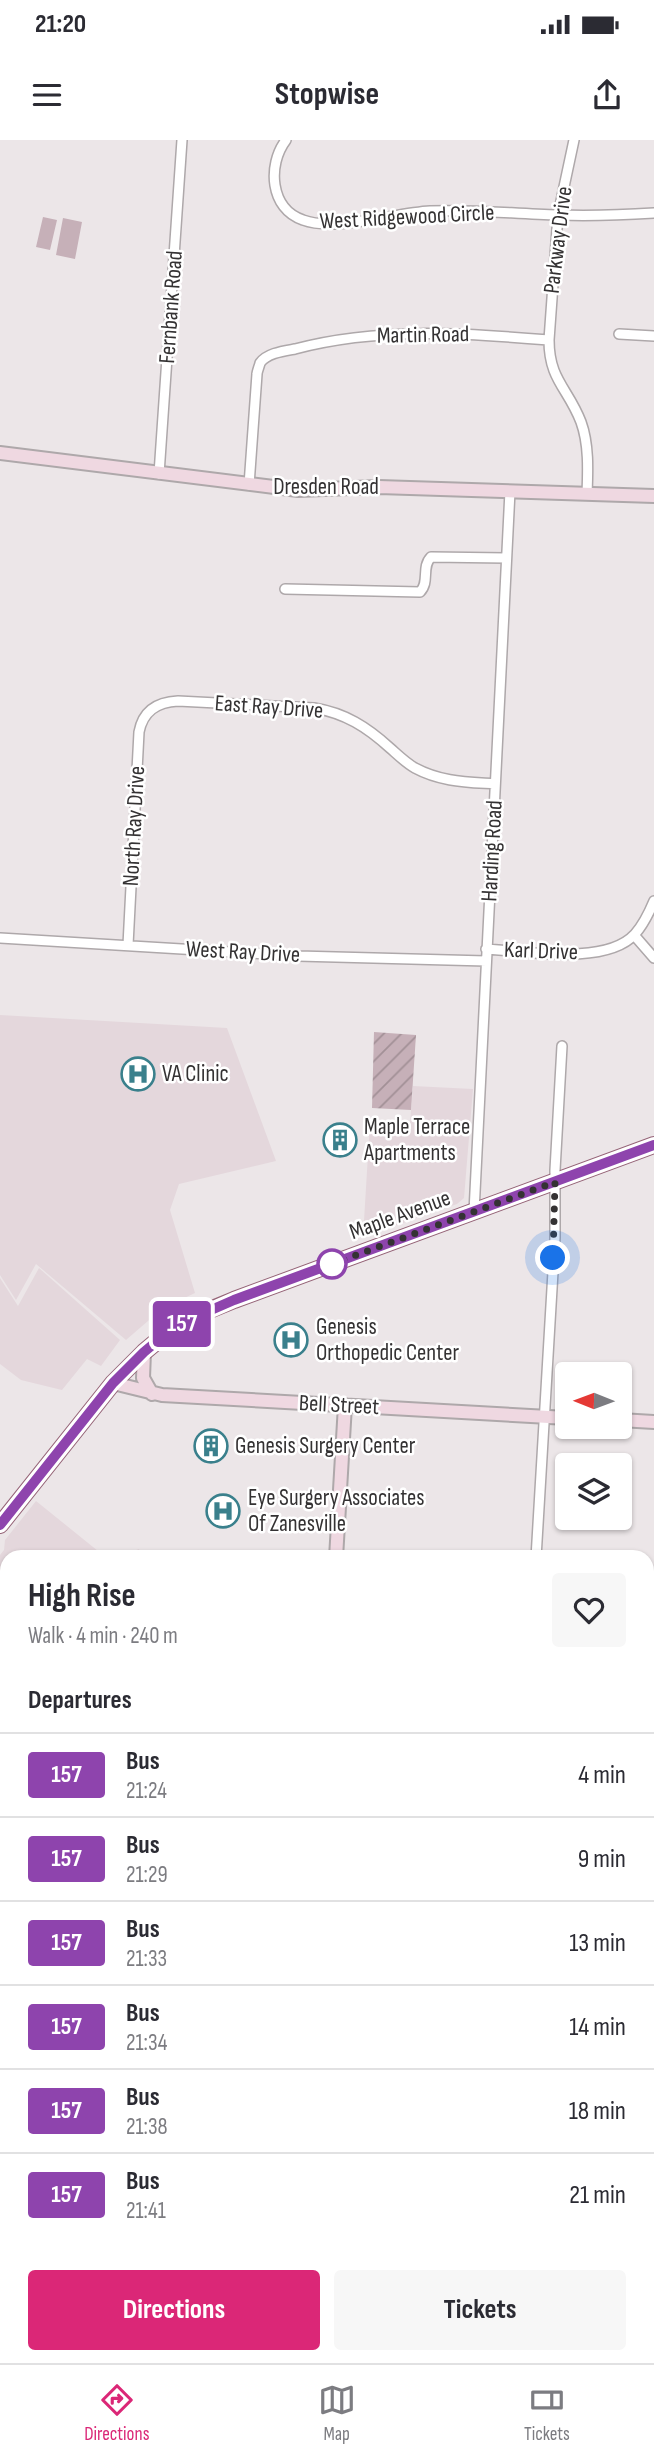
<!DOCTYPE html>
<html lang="en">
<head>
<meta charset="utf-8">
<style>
  :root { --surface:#fff; --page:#f7f7f7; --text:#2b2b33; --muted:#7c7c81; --line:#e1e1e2; --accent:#db2777 }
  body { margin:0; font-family:"Sofia Sans Condensed",sans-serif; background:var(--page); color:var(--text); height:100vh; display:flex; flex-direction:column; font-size:26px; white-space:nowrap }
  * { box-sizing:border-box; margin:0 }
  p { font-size:23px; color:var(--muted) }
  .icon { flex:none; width:38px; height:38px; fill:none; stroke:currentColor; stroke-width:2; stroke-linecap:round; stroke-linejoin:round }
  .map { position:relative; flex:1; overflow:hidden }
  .drawer { position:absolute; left:0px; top:1410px; width:654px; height:814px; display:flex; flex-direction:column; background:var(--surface); border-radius:21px 21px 0 0; box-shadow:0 2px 5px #0004 }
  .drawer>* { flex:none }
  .badge { padding:0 14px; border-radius:5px; font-size:24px; line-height:46px }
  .needle { width:46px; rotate:271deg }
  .controls { position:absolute; left:555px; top:1222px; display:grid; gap:14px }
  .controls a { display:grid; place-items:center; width:77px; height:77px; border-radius:7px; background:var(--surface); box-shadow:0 2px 5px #0004; font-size:35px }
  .you { position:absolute; width:35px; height:35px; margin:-18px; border:5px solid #fff; border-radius:50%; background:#1a73e8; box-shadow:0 0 0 10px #1a73e833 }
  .map>.badge { position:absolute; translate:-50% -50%; box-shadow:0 0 0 4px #fff }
  h2 { padding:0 28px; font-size:26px; line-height:63px }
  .round { display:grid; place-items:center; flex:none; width:74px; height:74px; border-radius:7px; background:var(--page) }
  .overview { display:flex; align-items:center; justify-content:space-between; height:119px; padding:0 28px }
  h1 { font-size:33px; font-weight:700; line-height:52px }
  .button { display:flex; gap:14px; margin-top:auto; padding:14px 28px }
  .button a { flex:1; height:80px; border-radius:7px; background:var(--accent); color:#fff; font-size:28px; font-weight:700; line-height:80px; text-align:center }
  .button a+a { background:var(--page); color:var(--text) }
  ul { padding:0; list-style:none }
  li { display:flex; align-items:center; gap:21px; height:84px; padding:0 28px; border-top:2px solid var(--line) }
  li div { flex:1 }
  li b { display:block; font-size:26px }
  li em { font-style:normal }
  li .badge { min-width:77px; font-weight:700; text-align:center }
  .status { display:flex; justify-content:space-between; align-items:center; height:49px; padding:0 35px; background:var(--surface); direction:ltr }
  .status svg { height:19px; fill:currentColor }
  header { display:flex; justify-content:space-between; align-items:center; height:91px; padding:0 28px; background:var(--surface); font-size:32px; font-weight:700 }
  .menu { display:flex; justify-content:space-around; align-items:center; height:98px; border-top:2px solid var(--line); background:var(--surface); font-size:19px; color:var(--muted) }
  .menu a { display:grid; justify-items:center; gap:4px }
  .menu .active { color:var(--accent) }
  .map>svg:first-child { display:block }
  .built { fill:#e4d7dc }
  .park { fill:url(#park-tufts) }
  .garden { fill:url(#garden-furrows) }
  .pitch { fill:#c6b0b8 }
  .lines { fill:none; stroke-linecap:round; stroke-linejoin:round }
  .stream { stroke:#876f78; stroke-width:2.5 }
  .street-casing { stroke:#aea8aa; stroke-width:12 }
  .secondary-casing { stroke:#aea8aa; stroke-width:16 }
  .primary-casing { stroke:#956377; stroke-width:18 }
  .street { stroke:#fff; stroke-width:9 }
  .secondary { stroke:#efd8e1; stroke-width:12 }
  .primary { stroke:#dfb1c4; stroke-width:14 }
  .line-casing { stroke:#fff; stroke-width:16 }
  .line { stroke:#8e44ad; stroke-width:10 }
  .walk { stroke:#343233; stroke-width:7; stroke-dasharray:0 12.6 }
  .stop-dot { fill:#fff; stroke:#8e44ad; stroke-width:3.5 }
  .labels { text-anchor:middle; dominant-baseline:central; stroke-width:5; stroke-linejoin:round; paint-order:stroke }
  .street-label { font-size:23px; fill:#343233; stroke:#fff }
  .poi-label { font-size:23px; fill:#343233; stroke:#fff; text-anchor:start }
</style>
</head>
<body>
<div class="status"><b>21:20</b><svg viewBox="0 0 49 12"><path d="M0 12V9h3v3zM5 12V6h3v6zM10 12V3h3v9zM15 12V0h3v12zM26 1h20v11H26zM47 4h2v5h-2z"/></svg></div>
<header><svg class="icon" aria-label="menu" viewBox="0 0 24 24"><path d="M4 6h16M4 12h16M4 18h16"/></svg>Stopwise<svg class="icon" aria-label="share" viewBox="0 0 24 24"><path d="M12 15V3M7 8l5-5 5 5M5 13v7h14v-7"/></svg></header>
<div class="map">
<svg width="654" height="2223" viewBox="0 0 654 2223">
  <defs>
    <pattern id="park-tufts" width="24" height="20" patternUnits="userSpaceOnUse" patternTransform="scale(1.75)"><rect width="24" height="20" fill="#c6b0b8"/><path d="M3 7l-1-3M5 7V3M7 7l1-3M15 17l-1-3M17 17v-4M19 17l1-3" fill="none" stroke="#a29096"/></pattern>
    <pattern id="garden-furrows" width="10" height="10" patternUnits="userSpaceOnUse" patternTransform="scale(1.75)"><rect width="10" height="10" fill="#c6b0b8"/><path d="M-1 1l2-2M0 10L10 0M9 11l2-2" fill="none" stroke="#a29096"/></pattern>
  </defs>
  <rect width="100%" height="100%" fill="#ece6e8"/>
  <path class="built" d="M0,875L227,888L276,1021L179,1044L170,1070L195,1153L163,1168L126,1200L36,1124L16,1160L0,1135Z
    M413,946L473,949L464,1058L457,1064L363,1097L370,982L410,983Z
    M39,1128L120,1200L101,1226L87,1219L62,1250L21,1240L0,1224V1138L18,1166Z
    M36,1361L98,1411L113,1416L123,1415L139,1409L142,1417L7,1418V1768L0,1761V1415L4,1410L5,1400Z"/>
  <path class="park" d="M0,1811L7,1820V1953L0,1954Z"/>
  <path class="garden" d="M374,892L416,895L411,970L372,968Z"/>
  <path class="pitch" d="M43,77L57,80L50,110L36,107Z
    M63,78L82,82L75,119L56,115Z"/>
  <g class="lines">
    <path class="stream" d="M1,1854L7,1861
      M328,2217L335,2223"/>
    <defs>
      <path id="street" d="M286,0C267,25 270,69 303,80C335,92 394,73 430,71C473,69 515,74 558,75C590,76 622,75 654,73
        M619,194L654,196
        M549,200L558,75L574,0
        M159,334L182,0
        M249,345L257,234C257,232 260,224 260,223C267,213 284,211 295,209C378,187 464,193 549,200C549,240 568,248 581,282C589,304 588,330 587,354
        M285,449L420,452C430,442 421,427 431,417L506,418
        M634,795L654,818
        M0,798L298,816L486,821
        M128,805L139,592C143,571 157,562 178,561L314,568C345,573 367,587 390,608C398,615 406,623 415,628C441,642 467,642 495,644
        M486,809C525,811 606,826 635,794C643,785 649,773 654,761
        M474,1072L510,351
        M536,1418L555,1098V1030L562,906
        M648,1592L654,1593
        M648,1854H654
        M0,2171L7,2173
        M648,2199L654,2201
        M11,2217V2223
        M486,2217L494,2223
        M529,2223L531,2217"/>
      <path id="secondary" d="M0,313L298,350L379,347L654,356
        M144,1212L143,1238L152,1254
        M113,1243L162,1255L567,1278
        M620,1280L654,1282
        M336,1418L345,1265"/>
      <path id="primary" d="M0,1385L113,1243L144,1212L162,1197L195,1176L234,1160L654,1005"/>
    </defs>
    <use href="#street" class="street-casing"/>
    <use href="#secondary" class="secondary-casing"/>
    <use href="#primary" class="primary-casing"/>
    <use href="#street" class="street"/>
    <use href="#secondary" class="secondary"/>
    <use href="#primary" class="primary"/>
  </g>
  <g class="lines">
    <defs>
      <path id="line" d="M0,1385L113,1243L144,1212L162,1197L195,1177L234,1160L654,1005"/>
    </defs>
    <use href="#line" class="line-casing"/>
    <use href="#line" class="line"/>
    <path class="walk" d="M332,1124L555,1042L553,1118"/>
  </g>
  <defs>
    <symbol id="hospital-ring" viewBox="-11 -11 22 22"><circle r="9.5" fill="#fff" stroke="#3a808c" stroke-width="1.5"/><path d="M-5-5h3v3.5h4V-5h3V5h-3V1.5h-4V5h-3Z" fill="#3a808c"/></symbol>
    <symbol id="building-ring" viewBox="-11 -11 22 22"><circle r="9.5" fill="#fff" stroke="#3a808c" stroke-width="1.5"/><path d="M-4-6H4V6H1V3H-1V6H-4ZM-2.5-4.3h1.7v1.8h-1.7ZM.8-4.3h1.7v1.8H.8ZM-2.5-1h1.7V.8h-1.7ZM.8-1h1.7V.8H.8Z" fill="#3a808c"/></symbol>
  </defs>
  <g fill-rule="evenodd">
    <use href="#hospital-ring" x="119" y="915" width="38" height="38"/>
    <use href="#building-ring" x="321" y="981" width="38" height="38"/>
    <use href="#hospital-ring" x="272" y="1181" width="38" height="38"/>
    <use href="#building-ring" x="192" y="1287" width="38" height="38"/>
    <use href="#hospital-ring" x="204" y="1352" width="38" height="38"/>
  </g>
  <circle class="stop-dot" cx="332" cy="1124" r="14"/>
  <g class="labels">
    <g class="street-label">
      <text transform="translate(407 77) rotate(-3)">West Ridgewood Circle</text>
      <text transform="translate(558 100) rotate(-83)">Parkway Drive</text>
      <text transform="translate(171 167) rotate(-86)">Fernbank Road</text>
      <text transform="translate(423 195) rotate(-1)">Martin Road</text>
      <text x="326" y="347">Dresden Road</text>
      <text transform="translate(269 567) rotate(4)">East Ray Drive</text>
      <text transform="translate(134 686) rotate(-87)">North Ray Drive</text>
      <text transform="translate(492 711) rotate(-87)">Harding Road</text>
      <text transform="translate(541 811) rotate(2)">Karl Drive</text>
      <text transform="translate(243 812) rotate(3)">West Ray Drive</text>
      <text transform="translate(400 1075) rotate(-20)">Maple Avenue</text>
      <text transform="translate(339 1265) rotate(3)">Bell Street</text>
    </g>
    <g class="poi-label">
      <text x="162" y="934">VA Clinic</text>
      <text x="364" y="987">Maple Terrace<tspan x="364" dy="26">Apartments</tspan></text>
      <text x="316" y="1187">Genesis<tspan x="316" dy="26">Orthopedic Center</tspan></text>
      <text x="235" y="1306">Genesis Surgery Center</text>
      <text x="248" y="1358">Eye Surgery Associates<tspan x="248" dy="26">Of Zanesville</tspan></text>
    </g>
  </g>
</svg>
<div class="controls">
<a><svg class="needle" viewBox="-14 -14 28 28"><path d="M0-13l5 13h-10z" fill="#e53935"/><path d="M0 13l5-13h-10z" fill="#7c7c81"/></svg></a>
<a><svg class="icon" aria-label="layers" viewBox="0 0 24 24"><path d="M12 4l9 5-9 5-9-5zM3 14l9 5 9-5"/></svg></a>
</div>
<div class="you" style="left:553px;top:1118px"></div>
<b class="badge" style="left:182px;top:1184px;background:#8e44ad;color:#fff">157</b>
<section class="drawer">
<div class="overview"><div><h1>High Rise</h1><p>Walk · 4 min · 240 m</p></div><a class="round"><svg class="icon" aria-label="heart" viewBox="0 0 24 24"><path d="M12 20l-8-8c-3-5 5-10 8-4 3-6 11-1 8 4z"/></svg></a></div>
<h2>Departures</h2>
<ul>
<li><span class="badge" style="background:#8e44ad;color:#fff">157</span><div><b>Bus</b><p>21:24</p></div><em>4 min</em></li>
<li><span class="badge" style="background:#8e44ad;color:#fff">157</span><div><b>Bus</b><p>21:29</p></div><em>9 min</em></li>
<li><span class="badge" style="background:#8e44ad;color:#fff">157</span><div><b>Bus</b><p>21:33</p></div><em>13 min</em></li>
<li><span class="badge" style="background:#8e44ad;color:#fff">157</span><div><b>Bus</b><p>21:34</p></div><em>14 min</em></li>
<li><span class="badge" style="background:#8e44ad;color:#fff">157</span><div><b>Bus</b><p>21:38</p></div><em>18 min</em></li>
<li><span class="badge" style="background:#8e44ad;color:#fff">157</span><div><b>Bus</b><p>21:41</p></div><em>21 min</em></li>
</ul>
<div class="button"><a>Directions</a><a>Tickets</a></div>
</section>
</div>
<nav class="menu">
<a class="active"><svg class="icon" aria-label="directions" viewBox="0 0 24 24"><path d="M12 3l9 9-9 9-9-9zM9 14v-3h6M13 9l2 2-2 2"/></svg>Directions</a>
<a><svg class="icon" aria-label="map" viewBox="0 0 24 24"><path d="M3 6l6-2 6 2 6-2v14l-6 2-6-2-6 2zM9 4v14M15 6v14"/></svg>Map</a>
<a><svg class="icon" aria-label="tickets" viewBox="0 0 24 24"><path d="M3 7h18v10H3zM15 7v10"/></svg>Tickets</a>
</nav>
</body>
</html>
